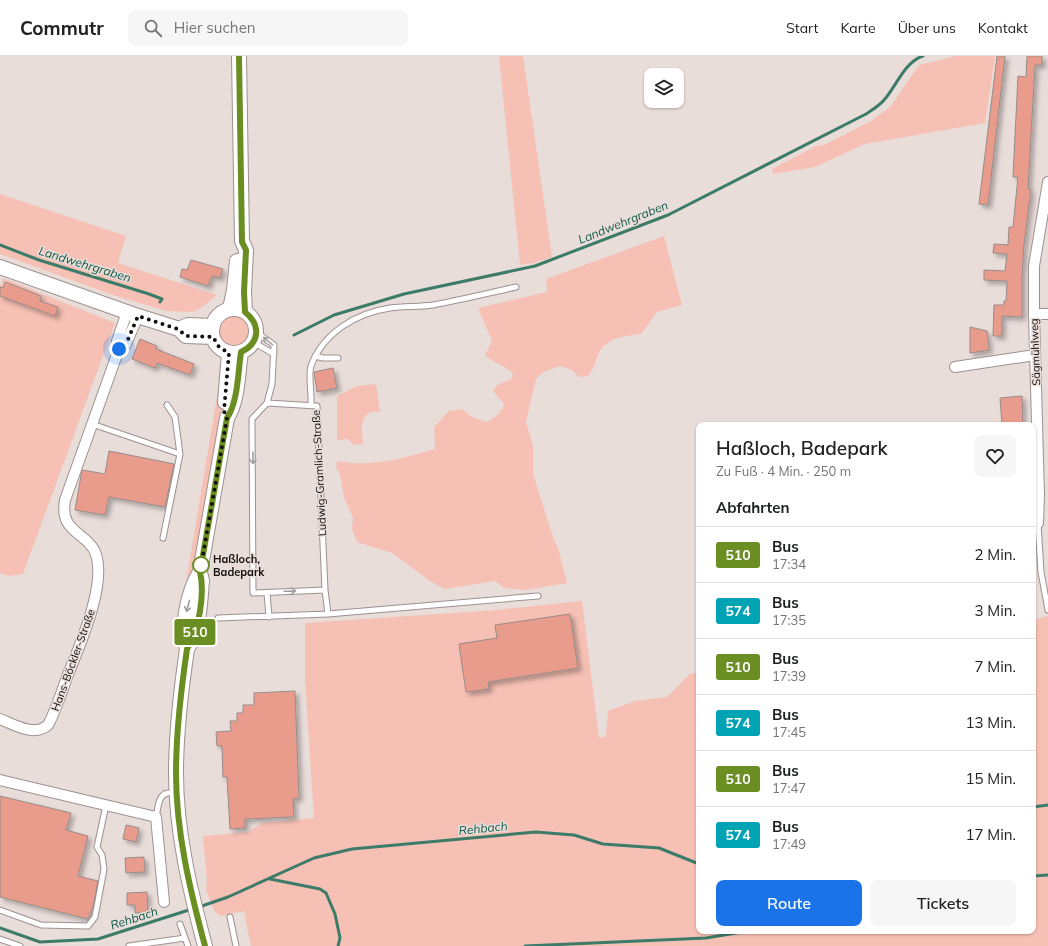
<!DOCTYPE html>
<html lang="de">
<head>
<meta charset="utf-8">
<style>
  :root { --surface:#fff; --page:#f6f6f6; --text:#202124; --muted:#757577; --line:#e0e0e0; --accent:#1a73e8 }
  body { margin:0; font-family:Mulish,sans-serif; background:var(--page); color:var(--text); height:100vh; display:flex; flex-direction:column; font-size:15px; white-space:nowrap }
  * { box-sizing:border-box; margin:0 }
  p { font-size:13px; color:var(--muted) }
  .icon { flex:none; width:22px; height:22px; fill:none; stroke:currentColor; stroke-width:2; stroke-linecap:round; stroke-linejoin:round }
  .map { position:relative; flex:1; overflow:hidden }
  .details { position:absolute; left:696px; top:366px; width:340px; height:512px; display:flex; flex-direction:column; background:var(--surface); border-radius:8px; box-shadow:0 1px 3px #0004 }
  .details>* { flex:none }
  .badge { padding:0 8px; border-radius:3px; font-size:14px; line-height:26px }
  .buttons { position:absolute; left:644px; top:12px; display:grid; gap:8px }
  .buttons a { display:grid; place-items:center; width:40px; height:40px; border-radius:8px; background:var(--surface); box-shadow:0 1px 3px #0004; font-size:20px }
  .you { position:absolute; width:20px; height:20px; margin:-10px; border:3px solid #fff; border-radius:50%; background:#1a73e8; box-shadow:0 0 0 6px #1a73e833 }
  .map>.badge { position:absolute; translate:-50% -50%; box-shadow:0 0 0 2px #fff }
  h2 { padding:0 20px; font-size:15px; line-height:36px }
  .round { display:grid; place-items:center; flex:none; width:42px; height:42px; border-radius:8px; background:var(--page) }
  .overview { display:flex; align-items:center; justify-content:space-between; height:68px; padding:0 20px }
  h1 { font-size:19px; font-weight:600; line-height:30px }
  .primary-button { display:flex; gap:8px; margin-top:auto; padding:8px 20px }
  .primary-button a { flex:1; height:46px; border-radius:8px; background:var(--accent); color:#fff; font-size:16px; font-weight:600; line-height:46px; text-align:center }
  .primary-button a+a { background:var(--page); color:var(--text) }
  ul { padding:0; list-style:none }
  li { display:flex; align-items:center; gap:12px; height:56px; padding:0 20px; border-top:1px solid var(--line) }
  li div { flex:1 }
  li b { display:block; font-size:15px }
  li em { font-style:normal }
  li .badge { min-width:44px; font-weight:700; text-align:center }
  header { display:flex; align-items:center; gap:24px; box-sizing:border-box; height:56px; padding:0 20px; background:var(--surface); border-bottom:1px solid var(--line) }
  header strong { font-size:19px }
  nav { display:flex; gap:22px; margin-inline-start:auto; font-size:14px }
  .search { width:280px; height:36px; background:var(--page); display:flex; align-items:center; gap:10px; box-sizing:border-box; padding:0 14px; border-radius:8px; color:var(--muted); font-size:15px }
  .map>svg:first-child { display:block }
  .green { fill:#f6c0b5 }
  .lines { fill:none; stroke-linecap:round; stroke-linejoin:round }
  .stream { stroke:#3c7b68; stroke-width:3 }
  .building { fill:#ea9c8c; stroke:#978b89; filter:url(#shadow) }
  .lane-casing { stroke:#9c918f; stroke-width:7 }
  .street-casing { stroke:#9c918f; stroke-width:12 }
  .secondary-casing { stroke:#9c918f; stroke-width:16 }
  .lane { stroke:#fff; stroke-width:5 }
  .street { stroke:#fff; stroke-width:10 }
  .secondary { stroke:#fff; stroke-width:14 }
  .oneway { stroke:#a19f9f }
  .line-casing { stroke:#fff; stroke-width:9 }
  .line { stroke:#6b8e23; stroke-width:6 }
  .walk { stroke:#14100f; stroke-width:4; stroke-dasharray:0 7.2 }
  .stop-dot { fill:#fff; stroke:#6b8e23; stroke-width:2 }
  .labels { text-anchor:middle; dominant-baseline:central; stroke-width:3; stroke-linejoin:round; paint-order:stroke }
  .street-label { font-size:11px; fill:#14100f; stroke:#e9ddda }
  .stop-label { font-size:11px; font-weight:bold; fill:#14100f; stroke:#e9ddda; text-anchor:start }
  .water-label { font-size:12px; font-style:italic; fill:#105a48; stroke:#e9ddda }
</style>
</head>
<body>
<header>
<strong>Commutr</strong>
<div class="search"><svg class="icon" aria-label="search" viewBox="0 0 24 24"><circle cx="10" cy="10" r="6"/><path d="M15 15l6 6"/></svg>Hier suchen</div>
<nav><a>Start</a><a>Karte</a><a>Über uns</a><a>Kontakt</a></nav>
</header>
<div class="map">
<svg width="1048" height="890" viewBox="0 0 1048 890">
  <defs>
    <filter id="shadow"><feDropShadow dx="3.5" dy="3.5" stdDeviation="2" flood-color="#0004"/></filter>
  </defs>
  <rect width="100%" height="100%" fill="#e9ddda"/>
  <path class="green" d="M499,0H523L552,201L534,207L520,209Z
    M956,0H995L985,67L865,88L815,111L773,118L772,113L816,90L824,89L871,65L891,50L919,9Z
    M0,138L126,180L118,207L217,239L201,252L192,256L166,255L113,239L0,198Z
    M664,180L682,249L657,256L641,278C625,280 607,281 599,297C595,305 594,313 588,320L579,321L572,314L560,310L543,316L536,323L526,366L533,390V418L552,478L559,495L567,527L526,534L504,532L495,525L444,533L430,525L392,497L357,486L352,473L353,462L344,441L340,419L336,412L337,405C369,412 404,402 435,393L434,371L449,355L462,353L472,361L486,366C495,362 501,357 504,348L496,339L493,334L497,329L512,323L513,318C505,309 493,307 485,299L492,285L478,252L547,236L546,223Z
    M3,222L115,267L23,518L8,520L0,517V229H1Z
    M217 276a17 17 0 1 1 34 0a17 17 0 1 1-34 0Z
    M376,328L380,356C358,353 362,374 363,388L354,389L348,383L337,384V340L357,330Z
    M219,329L223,330L220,364L192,527L182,550Z
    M582,545L599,682L606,681L608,655L635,645L667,641L690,618L699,616V875H1033V564L1048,560V890H251L244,855L221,860L214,855L206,833L207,824L203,780L248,776L262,767L314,762L305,625V567L497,554Z"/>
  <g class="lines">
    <path class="stream" d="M0,189L39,204L149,238L162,243L160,246
      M294,279L334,259L404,238L535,210L668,159L866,58C872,54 879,50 884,44C896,31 904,6 923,0
      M1033,751L1048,749
      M1033,820L1048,819
      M270,823L320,833L326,837L335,858L340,882L338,890
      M199,851L228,841L314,802L352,793L536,776L574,779L603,788L659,792L699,808
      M0,872L40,886L98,883L192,853
      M525,890L706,882L748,875"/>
  </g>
  <path class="building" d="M997,0H1005L988,149L979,148Z
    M1027,0H1042V9H1035L1028,133H1031L1024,188L1022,220V261L1002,260V280H993L994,249H1004V245H1006L1007,225L984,224V214L1005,215L1007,198L993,197L994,188L1008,189L1009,171H1013L1018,121H1013L1018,20L1026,21Z
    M191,204L223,213L220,222L212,220L208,230L180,221L182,213L187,214Z
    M5,226L41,240L40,245L58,251L55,260L0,240V231L3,232Z
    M970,271L987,275L989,294L970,297Z
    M140,283L157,290L156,293L194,308L190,319L157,307L155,312L132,303Z
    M333,312L337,332L317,336L314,316Z
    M1022,340L1023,369H1002L1000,342Z
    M109,395L174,408L165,451L109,441L105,459L75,454L82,414L105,418Z
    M570,558L578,612L488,626L489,633L466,636L459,588L497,582L495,569Z
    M295,635L299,742L293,743L294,761L245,763V772L230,773L227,721H223L222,690H217L216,676L231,675L230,665H237V657H243V649H254V637Z
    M0,740L71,757L66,774L88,780L78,820L98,825L94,847L88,863L0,841Z
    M126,769L139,772L136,786L123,783Z
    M144,801L145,816L126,817L125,802Z
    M147,836L148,856L135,857V849H127V837Z"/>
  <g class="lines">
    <defs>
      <path id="lane" d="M256,276L274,289L272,328L267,347L252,363L253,537L325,534
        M253,286L274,298
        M315,300L323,302H338
        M267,347L317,350L325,534L328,558
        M311,350C312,339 308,318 311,310C323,277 356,257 390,252C404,250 419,251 433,249C461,244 489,237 516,231
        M92,368L180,398
        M1038,467L1041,516L1048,554
        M163,482L180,398L175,361L167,349
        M267,537L269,561
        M218,562L328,558L538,540
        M156,761C158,753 158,738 168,737
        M0,854L41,869L88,870L95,861L104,813L102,799L97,791L106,749
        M230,861L236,890
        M180,868L188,890
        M0,883L20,890
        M129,890L185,882"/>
      <path id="street" d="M1034,258H1048
        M119,293L126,288L138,260
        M955,311L1035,299
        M1038,467L1039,439L1034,258V210L1048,126
        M0,663C15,669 34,681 48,669C56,654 61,638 67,621C79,591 108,527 95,496C94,492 90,489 88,486C72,472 61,468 65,444L119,293L117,285L127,256
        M0,724L156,761L164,846"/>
      <path id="secondary" d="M239,0L242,185L246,194L244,236L245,256
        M0,211L138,260L179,273L186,280L213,281
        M212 275a22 22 0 1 1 44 0a22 22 0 1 1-44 0Z
        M230,253L234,234L237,205
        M179,273L188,269L213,270
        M225,346L229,297
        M187,593C200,574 200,547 202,525L201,520
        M205,890C190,834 176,776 176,717C176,676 181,634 187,593C180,572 188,535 200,516L227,362C238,346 238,316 241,296"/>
    </defs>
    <use href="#lane" class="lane-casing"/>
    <use href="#street" class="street-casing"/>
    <use href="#secondary" class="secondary-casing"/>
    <use href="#lane" class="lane"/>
    <use href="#street" class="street"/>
    <use href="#secondary" class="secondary"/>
  </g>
  <defs><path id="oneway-shaft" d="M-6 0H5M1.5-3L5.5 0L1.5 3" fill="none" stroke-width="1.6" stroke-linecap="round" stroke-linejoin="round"/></defs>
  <g class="oneway">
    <use href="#oneway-shaft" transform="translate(268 285) rotate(-141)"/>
    <use href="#oneway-shaft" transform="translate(253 402) rotate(90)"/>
    <use href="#oneway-shaft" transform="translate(290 535) rotate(-2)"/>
    <use href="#oneway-shaft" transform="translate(188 550) rotate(105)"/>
  </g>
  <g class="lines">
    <defs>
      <path id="line" d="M205,890C190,834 176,776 176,717C176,676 181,634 187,593C199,576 205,537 200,516L227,362C238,346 238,316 241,296C260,287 261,269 245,256L244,236L246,194L242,186L239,0"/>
    </defs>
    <use href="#line" class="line-casing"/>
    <use href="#line" class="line"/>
    <path class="walk" d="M119,293L126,288L138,260L178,273L186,280L213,281L219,291L229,297L224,355L227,362L200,516L201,509"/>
  </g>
  <circle class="stop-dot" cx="201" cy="509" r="8"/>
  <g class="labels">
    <g class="street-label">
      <text transform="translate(1035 296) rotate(-92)">Sägmühlweg</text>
      <text transform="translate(319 417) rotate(-93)">Ludwig-Gramlich-Straße</text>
      <text transform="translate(73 604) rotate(-70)">Hans-Böckler-Straße</text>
    </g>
    <g class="stop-label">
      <text x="213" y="503">Haßloch,<tspan x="213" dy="13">Badepark</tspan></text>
    </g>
    <g class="water-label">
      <text transform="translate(623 166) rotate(-22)">Landwehrgraben</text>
      <text transform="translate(85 208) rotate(17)">Landwehrgraben</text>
      <text transform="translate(483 772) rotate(-6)">Rehbach</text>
      <text transform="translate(134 862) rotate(-18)">Rehbach</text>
    </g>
  </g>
</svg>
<div class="buttons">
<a><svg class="icon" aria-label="layers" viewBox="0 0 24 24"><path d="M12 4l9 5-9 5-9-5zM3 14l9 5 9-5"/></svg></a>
</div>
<div class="you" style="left:119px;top:293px"></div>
<b class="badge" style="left:195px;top:576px;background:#6b8e23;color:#fff">510</b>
<section class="details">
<div class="overview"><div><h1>Haßloch, Badepark</h1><p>Zu Fuß · 4 Min. · 250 m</p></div><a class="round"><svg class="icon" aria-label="heart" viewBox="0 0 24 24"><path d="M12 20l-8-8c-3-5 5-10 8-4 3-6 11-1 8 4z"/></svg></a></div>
<h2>Abfahrten</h2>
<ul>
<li><span class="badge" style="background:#6b8e23;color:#fff">510</span><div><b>Bus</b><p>17:34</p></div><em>2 Min.</em></li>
<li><span class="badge" style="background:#00a3b4;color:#fff">574</span><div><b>Bus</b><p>17:35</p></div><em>3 Min.</em></li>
<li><span class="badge" style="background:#6b8e23;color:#fff">510</span><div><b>Bus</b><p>17:39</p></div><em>7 Min.</em></li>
<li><span class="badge" style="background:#00a3b4;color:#fff">574</span><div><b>Bus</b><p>17:45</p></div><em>13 Min.</em></li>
<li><span class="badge" style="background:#6b8e23;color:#fff">510</span><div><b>Bus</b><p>17:47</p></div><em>15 Min.</em></li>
<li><span class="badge" style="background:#00a3b4;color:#fff">574</span><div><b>Bus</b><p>17:49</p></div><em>17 Min.</em></li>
</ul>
<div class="primary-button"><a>Route</a><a>Tickets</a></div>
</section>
</div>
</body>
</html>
